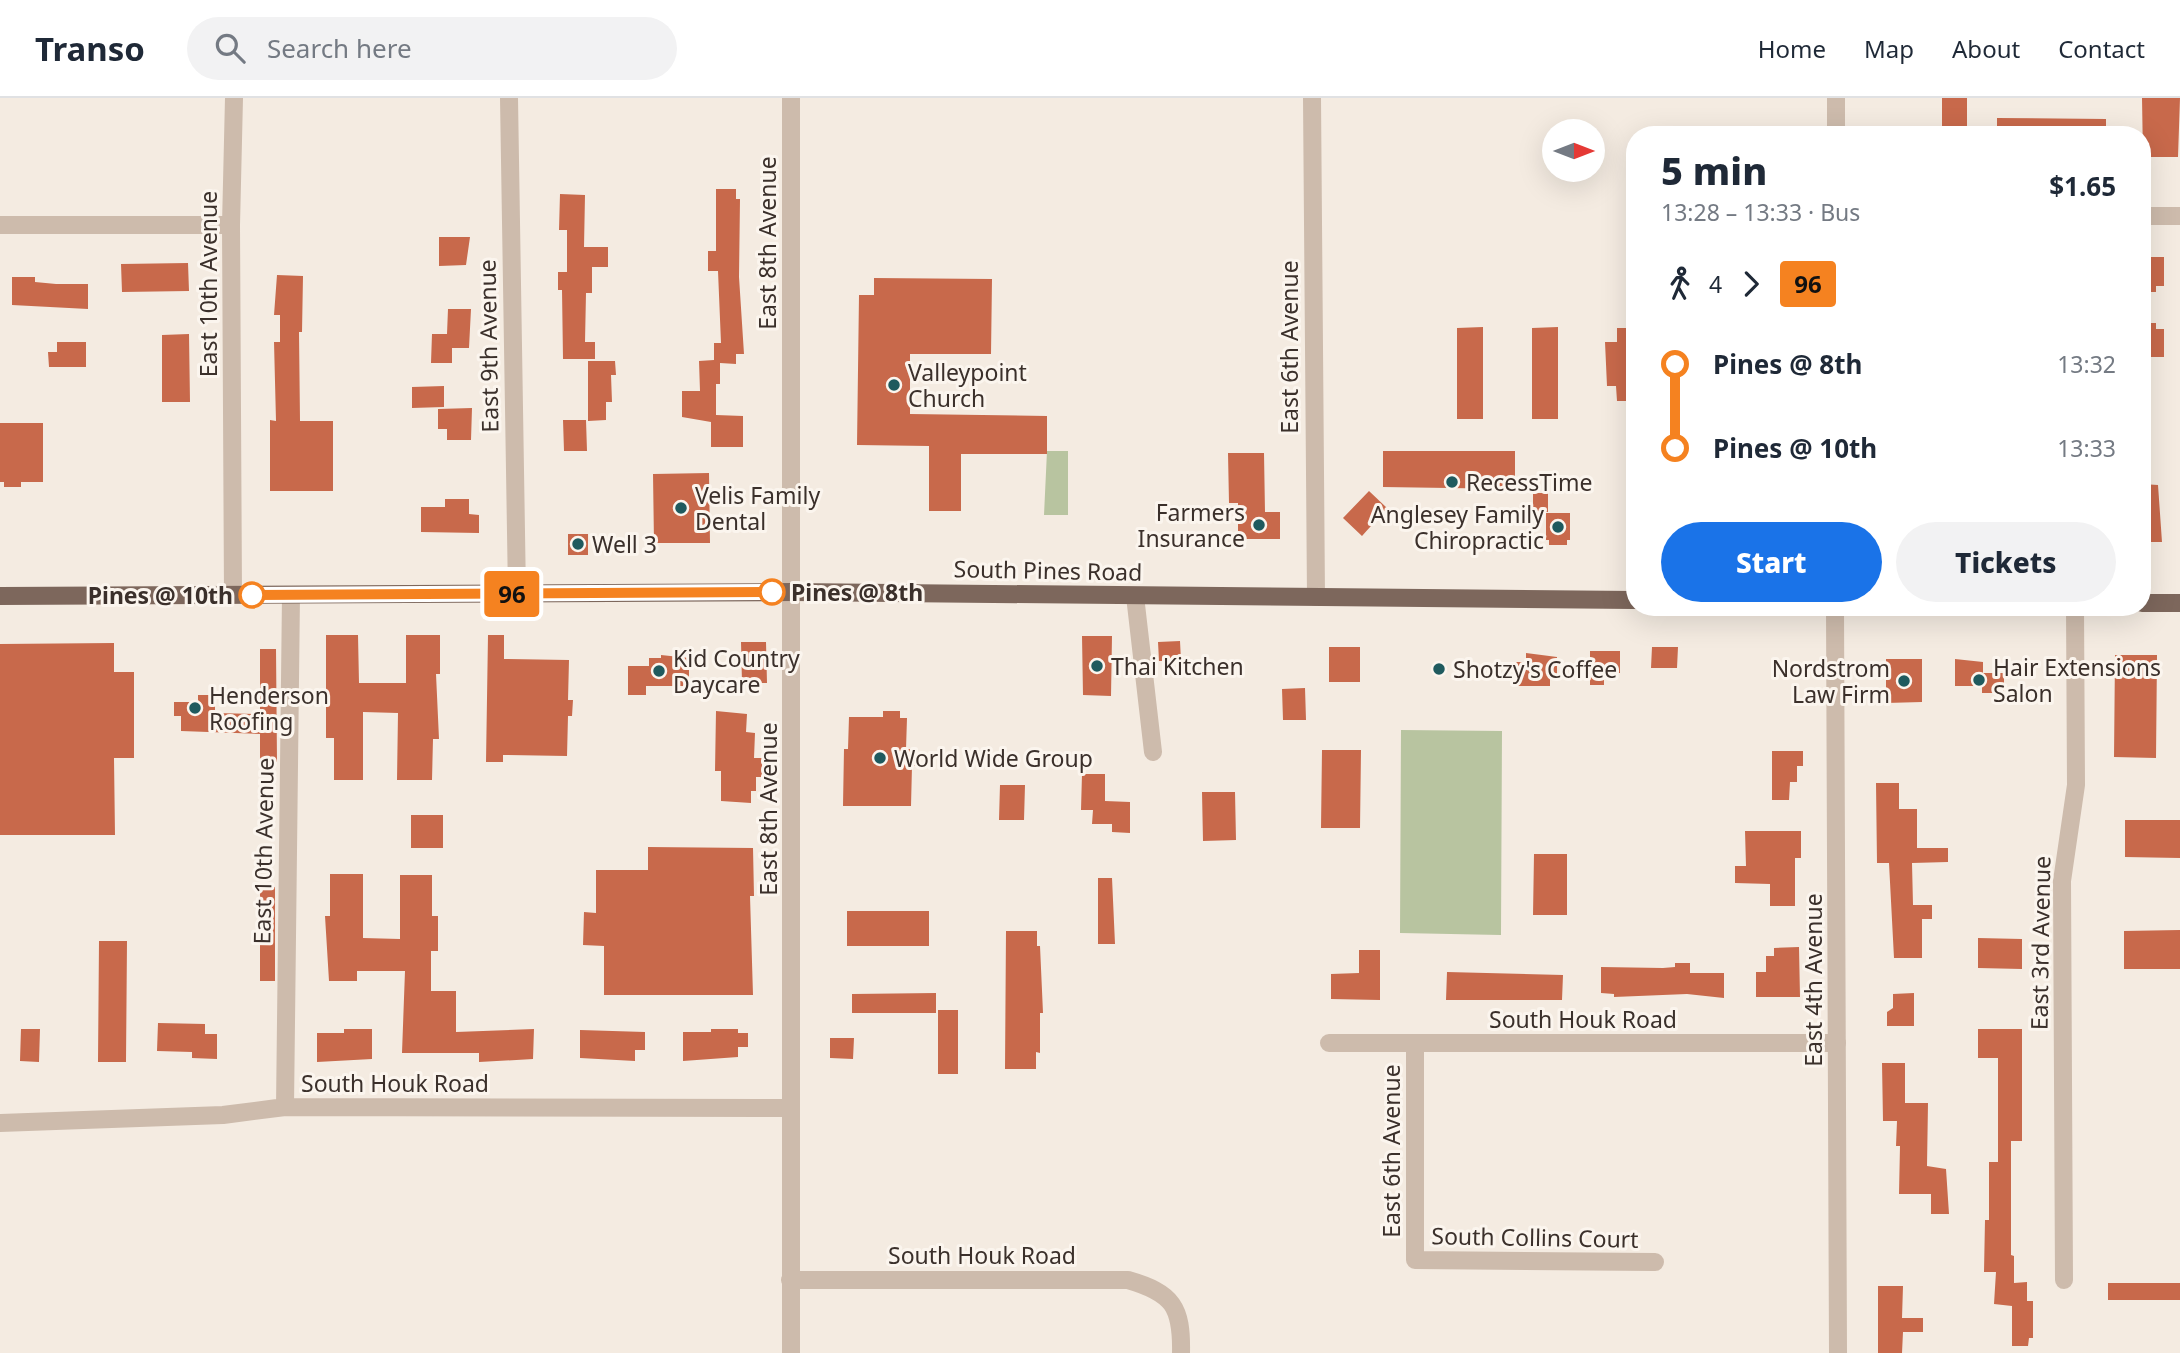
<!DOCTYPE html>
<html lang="en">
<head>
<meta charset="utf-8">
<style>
  :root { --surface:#fff; --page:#f2f2f3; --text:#1f2937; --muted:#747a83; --line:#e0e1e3; --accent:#1a73e8 }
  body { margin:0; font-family:"Noto Sans",sans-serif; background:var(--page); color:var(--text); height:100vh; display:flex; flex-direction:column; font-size:26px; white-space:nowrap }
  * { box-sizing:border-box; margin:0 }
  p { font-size:23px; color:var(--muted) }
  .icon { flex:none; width:38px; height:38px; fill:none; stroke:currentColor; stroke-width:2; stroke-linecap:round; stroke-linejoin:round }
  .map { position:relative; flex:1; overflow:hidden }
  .drawer { position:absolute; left:1626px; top:28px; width:525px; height:490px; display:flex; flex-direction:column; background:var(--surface); border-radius:28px; box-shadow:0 7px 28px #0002 }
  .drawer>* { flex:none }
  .badge { padding:0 14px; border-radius:5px; font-size:24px; line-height:46px }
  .needle { width:46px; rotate:90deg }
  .controls { position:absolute; left:1542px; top:21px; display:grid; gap:14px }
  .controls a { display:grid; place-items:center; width:63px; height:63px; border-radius:50%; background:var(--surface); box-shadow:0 7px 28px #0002; font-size:35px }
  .map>.badge { position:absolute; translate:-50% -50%; box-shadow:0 0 0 4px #fff }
  .legs { display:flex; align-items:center; gap:10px; height:77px; padding:0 35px; font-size:23px }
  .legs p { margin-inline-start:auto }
  .summary { display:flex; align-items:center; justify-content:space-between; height:119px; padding:0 35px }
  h1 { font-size:38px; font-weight:800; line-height:52px }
  .primary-button { display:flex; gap:14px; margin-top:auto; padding:14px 35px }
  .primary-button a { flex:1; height:80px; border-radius:42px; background:var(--accent); color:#fff; font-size:28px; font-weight:800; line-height:80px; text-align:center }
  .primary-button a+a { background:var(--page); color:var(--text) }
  ul { padding:0 35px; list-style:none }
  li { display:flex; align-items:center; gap:24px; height:84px; font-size:26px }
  li i { display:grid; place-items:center; width:10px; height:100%; margin:0 9px; background:currentColor }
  li i::after { content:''; width:18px; height:18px; margin:-9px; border:5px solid; border-radius:50%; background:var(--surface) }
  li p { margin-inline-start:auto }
  li:first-child i { background:linear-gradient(#0000 50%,currentColor 0) }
  li:last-child i { background:linear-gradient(currentColor 50%,#0000 0) }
  header { display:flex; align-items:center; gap:42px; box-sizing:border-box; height:98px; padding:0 35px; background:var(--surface); border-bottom:2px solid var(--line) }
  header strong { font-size:33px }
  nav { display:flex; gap:38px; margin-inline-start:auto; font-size:24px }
  .search { width:490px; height:63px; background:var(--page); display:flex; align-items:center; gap:18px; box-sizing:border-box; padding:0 24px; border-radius:38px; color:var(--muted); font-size:26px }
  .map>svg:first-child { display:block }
  .green { fill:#b8c4a0 }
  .building { fill:#c8694b }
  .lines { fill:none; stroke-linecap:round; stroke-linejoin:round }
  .minor { stroke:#cdbbac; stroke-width:18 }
  .tertiary { stroke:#cdbbac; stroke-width:18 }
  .primary { stroke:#7d675c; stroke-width:18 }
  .line-1-casing { stroke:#fff; stroke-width:16 }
  .line-1 { stroke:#f58220; stroke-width:10 }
  .poi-dot { fill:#1f5a5e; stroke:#fbf5ee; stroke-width:2.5 }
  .stop-1-dot { fill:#fff; stroke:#f58220; stroke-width:3.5 }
  .labels { text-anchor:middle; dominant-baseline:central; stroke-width:6; stroke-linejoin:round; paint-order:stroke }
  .street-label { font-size:23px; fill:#3b302b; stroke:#fbf5ee }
  .poi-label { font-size:23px; fill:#3b302b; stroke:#fbf5ee; text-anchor:start }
  .stop-label { font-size:23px; font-weight:bold; fill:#3b302b; stroke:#fbf5ee; text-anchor:start }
</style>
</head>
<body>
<header>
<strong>Transo</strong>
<div class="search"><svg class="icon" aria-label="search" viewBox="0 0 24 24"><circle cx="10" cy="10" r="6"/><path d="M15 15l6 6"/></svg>Search here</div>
<nav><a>Home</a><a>Map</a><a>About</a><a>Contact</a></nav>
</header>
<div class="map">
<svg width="2180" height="1255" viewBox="0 0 2180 1255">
  <rect width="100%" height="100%" fill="#f4ebe1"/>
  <path class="green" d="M1047,353H1068V417H1044Z
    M1401,632L1502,633L1501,837L1400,835Z"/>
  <path class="building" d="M1942,0H1967V37H1942Z
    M2142,0H2180L2178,59H2143Z
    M1997,20L2106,21V37H1997Z
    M716,91H736V101H740L739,179L744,256H736V266L720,265V286H716V317L743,318V349H711V324L682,319V293H700L699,263L714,262V245H721L718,173H708V153H716Z
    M560,96L585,97L584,149H608V169H592V195H586L585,244H595V261H563L562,192H558V174H567V132H559Z
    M439,139H470L466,167L439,168Z
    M2142,159H2164V188H2156V194H2142Z
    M188,165L189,193L122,194L121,166Z
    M277,177L303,178L302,234H299L300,323H333V393H270V322L276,323L274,244H280V217H274Z
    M12,179H35V184L56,186H88V211L12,207Z
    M874,180L992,181L991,256H910V316L1047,318V356H961V413H929V348L857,347L859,197H874Z
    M448,211H471L469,250H452V265H431L432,236H447Z
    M2142,225H2156V231H2164V259H2142Z
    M1483,229V321H1457V230Z
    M1558,229V321H1532V230Z
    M1617,230H1634V303H1617L1616,288H1607L1605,244H1617Z
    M189,236L190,304H162V237Z
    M57,244H86V269H49L48,254H57Z
    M588,263H615L616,277H611L612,304H606V322L588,323Z
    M444,288V309L412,310V289Z
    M472,310L471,342H447V331H438V311Z
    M563,322H586L587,353H564Z
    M0,325H43V384H21V389H4V384H0Z
    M1383,353H1515V391L1383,389Z
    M1228,355H1264L1265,414H1280V441H1238V405H1229Z
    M709,375L710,445H654L653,376Z
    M2142,386L2158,387L2162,444H2142Z
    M1369,393L1387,410L1362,438L1343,420Z
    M1533,395H1548V414H1533Z
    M445,401H469V416L479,417V435L421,434V409H445Z
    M1546,415H1570V442H1567V447H1549V442H1546Z
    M568,436H588V457H568Z
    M326,537H358L359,585H406V537H440V576H436L439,641H433L432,682H397L398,615L363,614V682H334V640H326Z
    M488,537H504V561L569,562L568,602H573L572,618H568L567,658L503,657V664H486Z
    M1082,538H1112L1111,598L1083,597Z
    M1180,543L1181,563H1159L1158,544Z
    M741,544H766L767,585H742Z
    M114,545V574H134V660H114L115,737H0V546Z
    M1329,549H1360V584H1329Z
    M1652,549H1678L1677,570H1651Z
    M260,551H276L277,664H260V636L181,633V618H174V604H198V597H215V615L260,616Z
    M1590,553H1620V575H1604V587H1590Z
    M1526,555L1557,559V579H1550V588H1516V564H1526Z
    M661,557L689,560V588H646V597H628V568H649V560H661Z
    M2115,557H2157L2156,660L2114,659Z
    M1886,561H1922V604L1886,605Z
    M1955,561L1983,564V575H2004V595H1982V588H1955Z
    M1305,590L1306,622H1283L1282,591Z
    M716,613L747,616L746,634L755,635L754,660H762V679H756V693H751V705L721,703V673H715Z
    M883,613H900V620H907L906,651H915V668H912L911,708H843L844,651H848L849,619H883Z
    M1322,652H1361L1360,730H1321Z
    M1772,653H1803V668H1797V684H1790L1789,702H1772Z
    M1082,676H1105V703L1130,704V735L1112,734V726H1092L1093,712H1081Z
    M1876,685H1899V711H1917V750H1948V764L1912,765L1913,807H1932V821H1922V860H1894L1889,765H1877Z
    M1000,687H1025L1024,722H999Z
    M1202,694H1235L1236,742L1203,743Z
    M411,717H443V750H411Z
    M2125,722H2180V760L2125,759Z
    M1745,733H1801V760H1795V808H1770V786L1735,785V768H1746Z
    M648,749L753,750L754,798H750L753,897H604V848L583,847L584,814L596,815V772H648Z
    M1534,756H1567V817H1533Z
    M330,776H363V840L400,841V777H432V818H438V853H431V893H456V934L534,931L533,961L479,964V955H402L405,873H357V883H329L325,818H330Z
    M1098,780H1112L1115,846H1098Z
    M260,788L275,789V883H260Z
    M847,813H929V848H847Z
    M2180,832V871H2124V833Z
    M1006,833H1037V848H1040L1043,915H1040V955L1036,954V971H1005Z
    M1978,840L2022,841V871L1978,870Z
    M99,843H127L126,964H98Z
    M1799,849L1800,899H1756V874H1766V858H1774V850Z
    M1359,852H1380V902L1331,901V876L1359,875Z
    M1675,865H1690V875H1724V900L1687,896L1614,899V896L1601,895V869L1663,870L1675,869Z
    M1447,874L1563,877L1562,902H1446Z
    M936,895V915H852V896Z
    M1914,895V928H1887V914L1893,910V896Z
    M938,912H958V976H938Z
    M158,925L205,926V936H217V961L192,960V954L157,953Z
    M21,931H40L39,964L20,963Z
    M344,931H372V961L317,964V935H344Z
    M711,931H738V935H748V949H738V959L683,963V934H711Z
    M1978,931H2022V1043H2011V1157L2014,1158V1185L2027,1184V1203H2033V1240H2029L2028,1248H2012V1208L1994,1206L1996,1174H1984L1985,1122H1989V1064H1998V960H1978Z
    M580,932L645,934V952H635V963L580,960Z
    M830,940H854L853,961L830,960Z
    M1882,965H1905V1005H1928L1927,1068L1946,1071L1949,1116H1931V1096H1899L1900,1048H1896L1897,1023H1883Z
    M2108,1185H2180V1202H2108Z
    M1878,1188H1903L1902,1220H1923V1234H1903L1902,1255H1878Z"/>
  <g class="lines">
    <path class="minor" d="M509,0L517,496
      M1312,0L1316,499
      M2142,118H2180
      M0,127H231
      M233,497L231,127L234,0
      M1135,498L1153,654
      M1329,945H1837
      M1415,945V1162L1655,1164
      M285,1009L291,497
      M0,1025L223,1017L285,1009L791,1010
      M790,1182H1128C1173,1195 1182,1209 1181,1255
      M2064,1182L2062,783L2076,687L2075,509"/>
    <path class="tertiary" d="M791,0V1255
      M1836,0V37
      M1835,509L1838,1255"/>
    <path class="primary" d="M0,498L793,494L1634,502
      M2142,505H2180"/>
  </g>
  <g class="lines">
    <defs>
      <path id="line-1" d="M252,497L772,494"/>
    </defs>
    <use href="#line-1" class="line-1-casing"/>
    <use href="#line-1" class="line-1"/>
  </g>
  <g class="poi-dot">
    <circle cx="894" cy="287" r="7"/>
    <circle cx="1452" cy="384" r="7"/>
    <circle cx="681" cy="410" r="7"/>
    <circle cx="1259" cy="427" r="7"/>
    <circle cx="1558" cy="429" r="7"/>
    <circle cx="578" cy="446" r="7"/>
    <circle cx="1097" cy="568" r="7"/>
    <circle cx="1439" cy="571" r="7"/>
    <circle cx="659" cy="573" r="7"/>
    <circle cx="1979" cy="582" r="7"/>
    <circle cx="1904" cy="583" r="7"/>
    <circle cx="195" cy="610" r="7"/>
    <circle cx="880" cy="660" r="7"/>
  </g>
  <g class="stop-1-dot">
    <circle cx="772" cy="494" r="12"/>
    <circle cx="252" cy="497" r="12"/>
  </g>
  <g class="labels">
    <g class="street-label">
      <text transform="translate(767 145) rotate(-90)">East 8th Avenue</text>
      <text transform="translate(208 186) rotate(-90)">East 10th Avenue</text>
      <text transform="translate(488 248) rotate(-91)">East 9th Avenue</text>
      <text transform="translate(1289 249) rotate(-90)">East 6th Avenue</text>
      <text transform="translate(1048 472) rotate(1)">South Pines Road</text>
      <text transform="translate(768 711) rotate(-90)">East 8th Avenue</text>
      <text transform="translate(263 753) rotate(-89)">East 10th Avenue</text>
      <text transform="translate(2040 845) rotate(-89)">East 3rd Avenue</text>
      <text transform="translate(1813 882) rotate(-90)">East 4th Avenue</text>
      <text x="1583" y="921">South Houk Road</text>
      <text x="395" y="985">South Houk Road</text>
      <text transform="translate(1391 1053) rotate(-90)">East 6th Avenue</text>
      <text transform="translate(1535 1139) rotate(1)">South Collins Court</text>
      <text x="982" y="1157">South Houk Road</text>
    </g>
    <g class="poi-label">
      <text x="908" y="274">Valleypoint<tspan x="908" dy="26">Church</tspan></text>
      <text x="1466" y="384">RecessTime</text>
      <text x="695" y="397">Velis Family<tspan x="695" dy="26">Dental</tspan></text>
      <text x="1245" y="414" text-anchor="end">Farmers<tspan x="1245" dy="26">Insurance</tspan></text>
      <text x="1544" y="416" text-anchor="end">Anglesey Family<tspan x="1544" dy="26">Chiropractic</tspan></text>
      <text x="592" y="446">Well 3</text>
      <text x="673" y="560">Kid Country<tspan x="673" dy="26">Daycare</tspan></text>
      <text x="1111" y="568">Thai Kitchen</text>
      <text x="1993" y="569">Hair Extensions<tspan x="1993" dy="26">Salon</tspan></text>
      <text x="1890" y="570" text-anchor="end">Nordstrom<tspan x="1890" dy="26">Law Firm</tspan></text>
      <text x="1453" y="571">Shotzy's Coffee</text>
      <text x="209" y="597">Henderson<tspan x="209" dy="26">Roofing</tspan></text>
      <text x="894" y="660">World Wide Group</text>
    </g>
    <g class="stop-label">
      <text x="791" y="494">Pines @ 8th</text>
      <text x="233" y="497" text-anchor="end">Pines @ 10th</text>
    </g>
  </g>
</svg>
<div class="controls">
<a><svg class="needle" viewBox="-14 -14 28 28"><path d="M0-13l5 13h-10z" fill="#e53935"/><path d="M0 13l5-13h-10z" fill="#747a83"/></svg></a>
</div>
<b class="badge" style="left:512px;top:496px;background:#f58220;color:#111">96</b>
<section class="drawer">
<div class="summary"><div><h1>5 min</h1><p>13:28 – 13:33 · Bus</p></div><b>$1.65</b></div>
<div class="legs"><svg class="icon" aria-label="walk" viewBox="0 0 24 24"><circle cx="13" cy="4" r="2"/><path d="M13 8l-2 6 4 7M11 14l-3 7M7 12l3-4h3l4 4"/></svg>4<svg class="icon" aria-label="forward" viewBox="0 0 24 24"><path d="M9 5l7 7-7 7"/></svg><b class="badge" style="background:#f58220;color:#111">96</b></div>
<ul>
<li><i style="color:#f58220"></i><b>Pines @ 8th</b><p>13:32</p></li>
<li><i style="color:#f58220"></i><b>Pines @ 10th</b><p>13:33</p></li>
</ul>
<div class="primary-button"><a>Start</a><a>Tickets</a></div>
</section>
</div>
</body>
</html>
